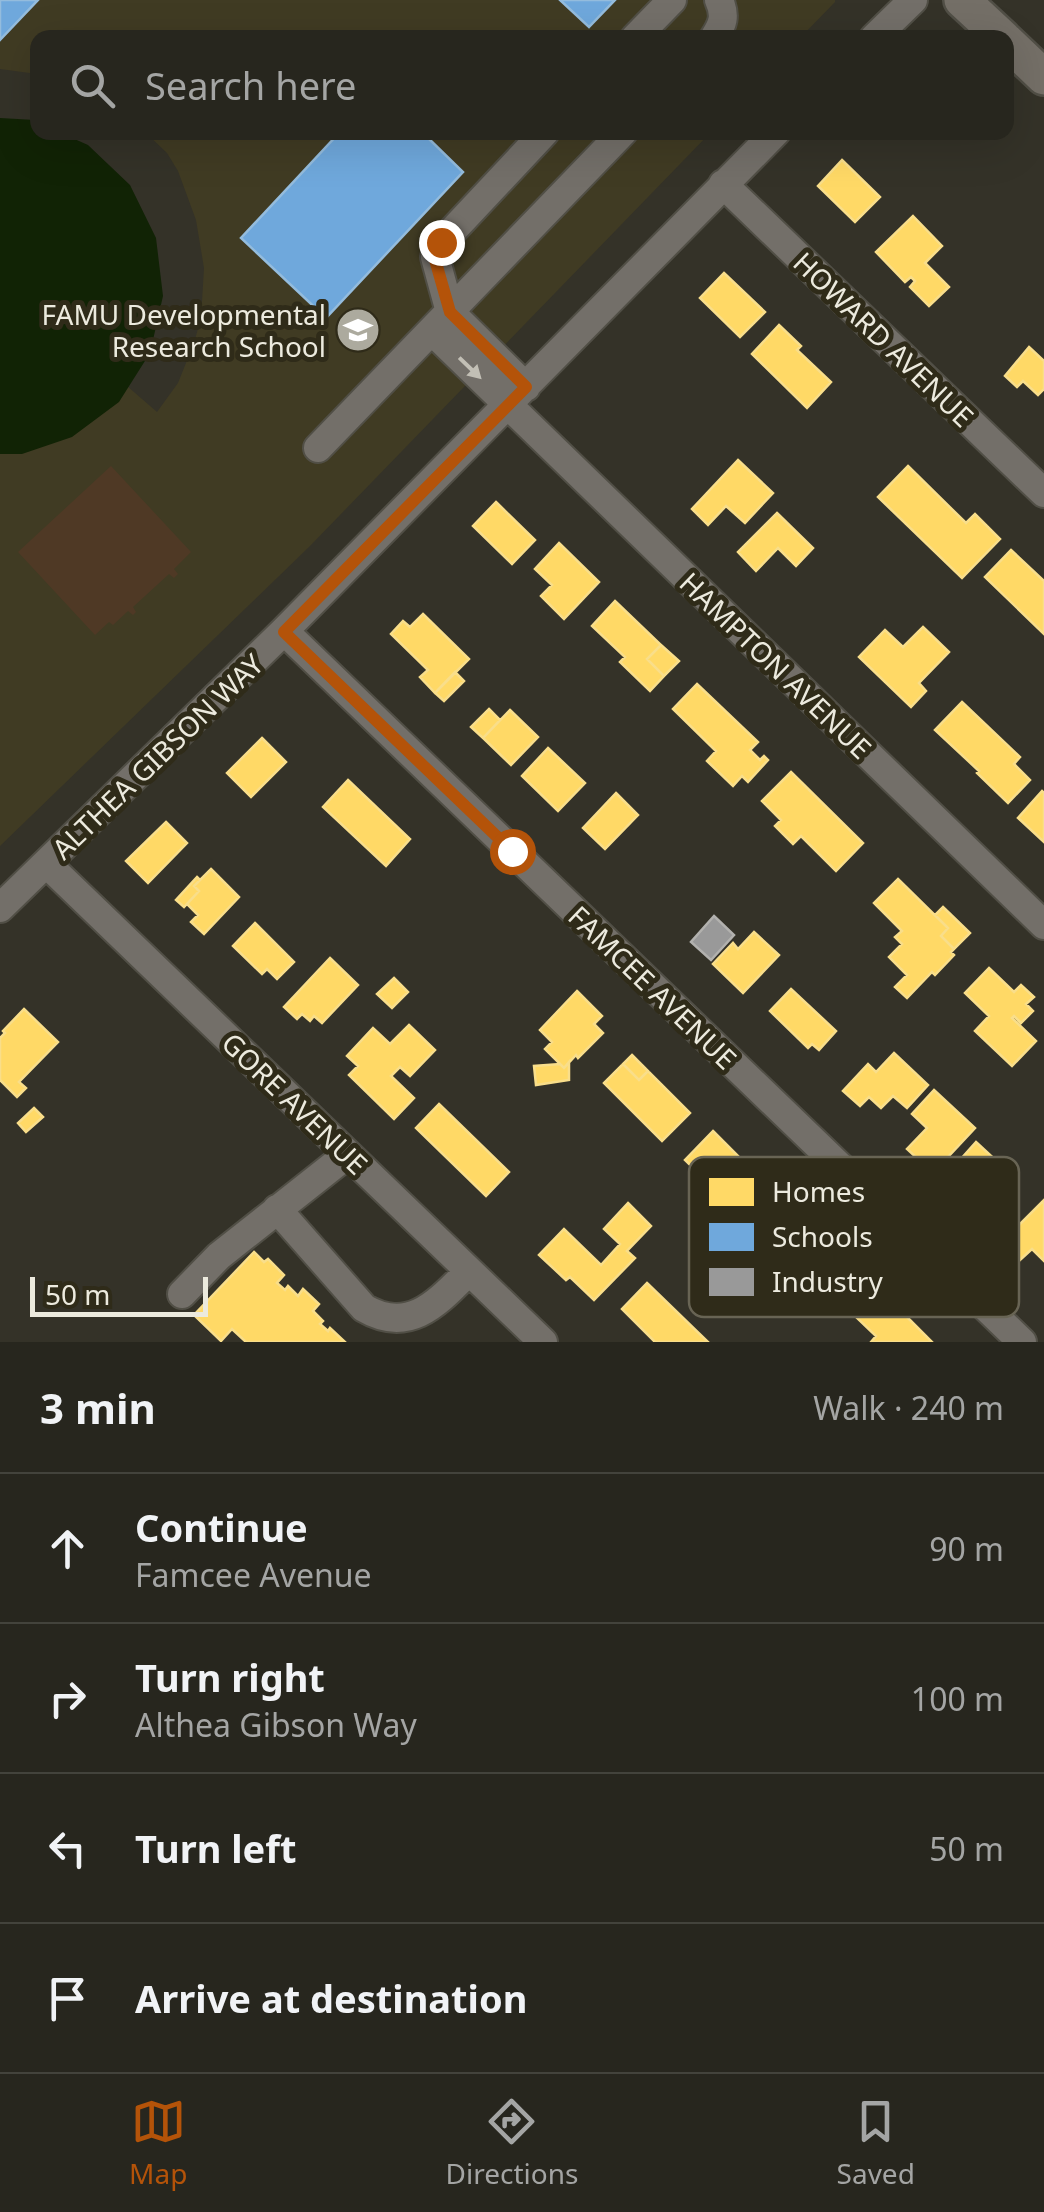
<!DOCTYPE html>
<meta charset="utf-8">
<style>
:root{--surface:#27261e;--page:#33322b;--text:#f1f3f6;--muted:#a4a5a4;--line:#43433c;--accent:#b45309}
body{margin:0;font-family:"Noto Sans",sans-serif;background:var(--page);color:var(--text)}
.scale{position:absolute;left:30px;bottom:25px;width:178px;box-sizing:border-box;padding-left:10px;border:5px solid #eceade;border-top:0;font-size:28px;line-height:35px;white-space:nowrap;color:#eceade;-webkit-text-stroke:8px #2f2b19;paint-order:stroke}
.stop{position:absolute;width:30px;height:30px;margin:-22px;border:8px solid #b45309;border-radius:50%;background:#fff}
.stop.end{background:#b45309;border-color:#fff;box-shadow:0 2px 10px #0008}
.list{margin:0;padding:0;list-style:none}
h2{display:flex;justify-content:space-between;align-items:center;height:130px;margin:0;padding:0 40px;font-size:42px}
h2 small{font-size:32px;font-weight:400;color:var(--muted)}
.list li{display:grid;grid-template-columns:65px 1fr auto;gap:30px;align-items:center;box-sizing:border-box;height:150px;padding:0 40px;border-top:2px solid var(--line)}
.list b{display:block;font-size:38px;white-space:nowrap}
.list p{margin:0;font-size:32px;white-space:nowrap;color:var(--muted)}
.list em{font-size:32px;font-style:normal;color:var(--muted)}
.icon{flex:none;width:55px;height:55px;fill:none;stroke:currentColor;stroke-width:2;stroke-linecap:round;stroke-linejoin:round}
.map{position:relative;flex:none;width:1044px;height:1342px;overflow:hidden}
.search{position:absolute;background:var(--surface);box-shadow:0 10px 40px #0002;left:30px;right:30px;top:30px;height:110px;display:flex;align-items:center;gap:25px;box-sizing:border-box;padding:0 35px;border-radius:20px;color:var(--muted);font-size:38px}
.sheet{height:730px;background:var(--surface)}
nav{display:flex;justify-content:space-around;align-items:center;box-sizing:border-box;height:140px;border-top:2px solid var(--line);background:var(--surface);font-size:28px;color:var(--muted)}
nav a{display:grid;justify-items:center;gap:5px}
nav .on{color:var(--accent)}
.map>svg:first-child{display:block}
</style>
<div class="map">
<svg width="1044" height="1342" viewBox="0 0 1044 1342">
<rect width="100%" height="100%" fill="#343228"/>
<path fill="#403b23" d="M 0,0 L 835,0 L 835,2 L 801,37 L 38,38 L 37,74 L 0,69 Z
M 146,133 L 710,133 L 310,546 L 0,846 L 0,276 L 157,412 L 178,383 L 194,343 L 201,318 L 204,268 L 196,220 L 178,171 L 167,153 Z"/>
<path fill="#4f3925" d="M 111,466 L 191,552 L 174,569 L 178,574 L 174,578 L 169,574 L 133,607 L 136,612 L 133,615 L 128,611 L 113,625 L 109,622 L 95,635 L 18,552 Z"/>
<path fill="#112305" d="M 0,118 L 35,120 L 37,122 L 38,132 L 61,133 L 88,145 L 130,185 L 156,238 L 163,296 L 150,353 L 119,402 L 72,437 L 22,454 L 0,454 Z"/>
<path fill="#ffd966" stroke="#f9de8a" stroke-width="2.5" d="M 842,160 L 880,197 L 855,222 L 818,186 Z
M 913,216 L 942,246 L 925,263 L 949,287 L 929,306 L 910,287 L 915,281 L 911,277 L 905,282 L 876,252 Z
M 724,273 L 765,312 L 740,337 L 700,298 Z
M 779,325 L 801,346 L 797,350 L 831,382 L 807,408 L 752,354 Z
M 1029,347 L 1044,361 L 1044,389 L 1038,395 L 1023,381 L 1017,387 L 1005,376 Z
M 738,460 L 773,493 L 745,523 L 726,506 L 708,525 L 692,509 Z
M 908,466 L 966,523 L 975,514 L 1000,539 L 962,578 L 878,497 Z
M 496,502 L 535,540 L 512,564 L 473,526 Z
M 777,513 L 813,548 L 796,566 L 778,548 L 756,571 L 738,552 Z
M 559,543 L 599,582 L 564,619 L 541,596 L 552,585 L 535,569 Z
M 1011,550 L 1044,581 L 1044,634 L 985,577 Z
M 615,601 L 661,645 L 647,659 L 664,676 L 650,691 L 620,662 L 625,657 L 592,626 Z
M 423,614 L 469,659 L 435,693 L 420,677 L 428,670 L 391,634 L 403,621 L 410,627 Z
M 923,627 L 949,652 L 919,683 L 926,691 L 911,707 L 859,657 L 885,630 L 903,647 Z
M 661,645 L 679,661 L 664,676 L 647,659 Z
M 455,672 L 464,681 L 444,701 L 435,693 Z
M 697,684 L 758,742 L 750,750 L 760,760 L 764,756 L 768,760 L 748,782 L 742,776 L 733,786 L 707,761 L 716,751 L 673,709 Z
M 962,702 L 1020,757 L 1014,764 L 1030,780 L 1008,803 L 977,773 L 979,771 L 935,730 Z
M 489,709 L 500,720 L 483,738 L 471,727 Z
M 510,710 L 538,737 L 511,765 L 483,738 Z
M 262,738 L 286,762 L 251,797 L 227,773 Z
M 548,748 L 585,783 L 558,811 L 522,776 Z
M 791,772 L 863,843 L 836,871 L 801,836 L 793,844 L 775,826 L 781,820 L 762,801 Z
M 348,780 L 410,839 L 386,866 L 323,807 Z
M 1042,791 L 1044,793 L 1044,842 L 1018,818 Z
M 616,793 L 638,815 L 605,849 L 583,828 Z
M 166,822 L 187,843 L 148,883 L 126,861 Z
M 211,869 L 239,897 L 204,934 L 191,922 L 198,915 L 187,904 L 199,891 L 194,886 Z
M 197,877 L 200,880 L 194,886 L 199,891 L 184,907 L 176,900 Z
M 898,879 L 948,928 L 941,936 L 954,949 L 951,952 L 954,955 L 935,975 L 932,972 L 907,998 L 895,987 L 907,975 L 889,957 L 902,944 L 895,937 L 902,931 L 874,903 Z
M 943,907 L 970,933 L 954,949 L 941,936 L 948,928 L 935,915 Z
M 255,923 L 294,962 L 277,979 L 267,969 L 262,974 L 233,946 Z
M 754,932 L 779,955 L 743,993 L 713,964 L 733,943 L 738,949 Z
M 330,958 L 358,985 L 322,1023 L 314,1016 L 310,1021 L 302,1014 L 297,1019 L 284,1007 Z
M 989,968 L 1014,992 L 1021,985 L 1034,997 L 1026,1004 L 1033,1011 L 1021,1023 L 1014,1016 L 1012,1018 L 1036,1041 L 1012,1066 L 975,1031 L 989,1016 L 965,993 Z
M 394,978 L 408,992 L 392,1008 L 377,994 Z
M 791,989 L 836,1031 L 819,1050 L 812,1044 L 808,1048 L 770,1011 Z
M 577,991 L 602,1016 L 594,1024 L 603,1033 L 578,1058 L 576,1055 L 564,1068 L 545,1049 L 552,1042 L 540,1030 Z
M 24,1009 L 58,1042 L 19,1082 L 26,1088 L 17,1097 L 0,1080 L 0,1038 L 5,1033 L 3,1031 Z
M 409,1025 L 435,1050 L 410,1076 L 400,1067 L 391,1076 L 414,1098 L 394,1119 L 349,1075 L 358,1066 L 347,1056 L 373,1028 L 390,1044 Z
M 894,1053 L 928,1085 L 907,1108 L 893,1096 L 881,1108 L 869,1097 L 860,1106 L 843,1091 L 868,1064 L 876,1072 Z
M 632,1055 L 648,1071 L 639,1080 L 623,1064 Z
M 569,1062 L 569,1080 L 536,1085 L 534,1066 L 560,1064 L 564,1068 Z
M 623,1064 L 639,1080 L 648,1071 L 690,1113 L 662,1141 L 604,1083 Z
M 934,1090 L 975,1128 L 933,1173 L 907,1149 L 927,1128 L 912,1114 Z
M 439,1104 L 509,1172 L 486,1196 L 416,1128 Z
M 34,1108 L 43,1117 L 26,1132 L 18,1123 Z
M 713,1131 L 743,1161 L 727,1177 L 737,1186 L 725,1199 L 685,1160 Z
M 976,1142 L 1001,1165 L 987,1180 L 997,1190 L 991,1197 L 981,1188 L 969,1201 L 944,1178 Z
M 1044,1200 L 1044,1261 L 1032,1249 L 1020,1260 L 1002,1242 Z
M 628,1203 L 651,1226 L 627,1251 L 635,1258 L 594,1300 L 570,1277 L 566,1280 L 539,1255 L 564,1229 L 601,1265 L 620,1244 L 604,1229 Z
M 254,1252 L 264,1262 L 268,1259 L 284,1275 L 277,1283 L 285,1290 L 288,1286 L 298,1296 L 303,1289 L 319,1304 L 313,1311 L 323,1321 L 320,1324 L 328,1331 L 330,1328 L 345,1342 L 246,1342 L 232,1329 L 221,1341 L 194,1315 Z
M 647,1283 L 708,1342 L 655,1342 L 622,1309 Z
M 879,1291 L 907,1317 L 932,1342 L 871,1342 L 876,1336 L 856,1317 Z"/>
<path fill="#6fa8dc" stroke="#94bcdd" stroke-width="2.5" d="M 0,0 L 38,0 L 0,40 Z
M 560,0 L 615,0 L 589,27 Z
M 340,132 L 422,132 L 463,172 L 326,318 L 241,238 Z"/>
<path fill="#999" stroke="#b2b1ae" stroke-width="2.5" d="M 714,916 L 734,935 L 711,960 L 691,942 Z"/>
<g fill="none" stroke-linecap="round" stroke-linejoin="round">
<defs>
<path id="minor" d="M 635,38 L 672,0
M 714,38 C 723,24 726,16 719,0
M 874,38 L 913,0
M 723,184 L 1044,493
M 432,331 L 1044,925
M 526,387 L 450,312 L 435,257 L 441,243 L 545,132
M 318,448 L 623,132
M 284,631 L 1022,1342
M 47,864 L 543,1342
M 0,908 L 284,631 L 776,132
M 277,1209 L 364,1308 C 410,1335 438,1302 469,1271
M 182,1294 L 219,1256 L 348,1154"/>
<path id="major" d="M 962,0 L 1003,38
M 1006,41 L 1044,77"/>
</defs>
<use href="#minor" stroke="#514f46" stroke-width="32"/>
<use href="#major" stroke="#514f46" stroke-width="40"/>
<use href="#minor" stroke="#736f69" stroke-width="28"/>
<use href="#major" stroke="#746f67" stroke-width="35"/>
</g>
<defs><path id="oneway-solid" d="M-6-.8H1V-3.2L6.5 0L1 3.2V.8H-6Z" transform="scale(2.5)"/></defs>
<use fill="#c2bfb5" href="#oneway-solid" transform="translate(470 368) rotate(44)"/>
<g fill="none" stroke-linecap="round" stroke-linejoin="round">
<path stroke="#b45309" stroke-width="12" d="M 441,242 L 434,256 L 450,312 L 526,387 L 284,632 L 512,851"/>
</g>
<defs>
<symbol id="school-disc" viewBox="-11 -11 22 22"><circle r="9.5" fill="#acaa9e" stroke="#2f2b19"/><path d="M0-5L7-2L0 1L-7-2ZM-4 1L0 2.5L4 1V4Q0 6-4 4Z" fill="#fff"/></symbol>
</defs>
<g fill-rule="evenodd">
<use href="#school-disc" x="333" y="305" width="50" height="50"/>
</g>
<g text-anchor="middle" dominant-baseline="central" stroke-width="10" stroke-linejoin="round" paint-order="stroke">
<g font-size="28" fill="#eceade" stroke="#2f2b19" text-anchor="end">
<text x="326" y="314">FAMU Developmental<tspan x="326" dy="32">Research School</tspan></text>
</g>
<g font-size="28" fill="#eceade" stroke="#2f2b19">
<text transform="translate(884 339) rotate(44)">HOWARD AVENUE</text>
<text transform="translate(776 665) rotate(44)">HAMPTON AVENUE</text>
<text transform="translate(157 756) rotate(-44)">ALTHEA GIBSON WAY</text>
<text transform="translate(653 987) rotate(44)">FAMCEE AVENUE</text>
<text transform="translate(295 1103) rotate(44)">GORE AVENUE</text>
</g>
</g>
<rect x="689" y="1157" width="330" height="160" rx="15" fill="#2f2b19" stroke="#686454" stroke-width="2.5"/>
<rect x="709" y="1178" width="45" height="28" fill="#ffd966"/>
<rect x="709" y="1223" width="45" height="28" fill="#6fa8dc"/>
<rect x="709" y="1268" width="45" height="28" fill="#999"/>
<g font-size="28" fill="#eceade">
<text x="772" y="1202">Homes</text>
<text x="772" y="1247">Schools</text>
<text x="772" y="1292">Industry</text>
</g>
</svg>
<div class="scale">50 m</div>
<div class="stop" style="left:512px;top:851px"></div>
<div class="stop end" style="left:441px;top:242px"></div>
<div class="search"><svg class="icon" aria-label="search" viewBox="0 0 24 24"><circle cx="10" cy="10" r="6"/><path d="M15 15l6 6"/></svg>Search here</div>
</div>
<section class="sheet">
<h2>3 min<small>Walk · 240 m</small></h2>
<ul class="list">
<li><svg class="icon" aria-label="ahead" viewBox="0 0 24 24"><path d="M12 20V5M6 11l6-6 6 6"/></svg><div><b>Continue</b><p>Famcee Avenue</p></div><em>90 m</em></li>
<li><svg class="icon" aria-label="right" viewBox="0 0 24 24"><path d="M7 20v-9h11M14 6l5 5-5 5"/></svg><div><b>Turn right</b><p>Althea Gibson Way</p></div><em>100 m</em></li>
<li><svg class="icon" aria-label="left" viewBox="0 0 24 24"><path d="M17 20v-9H6M10 6l-5 5 5 5"/></svg><div><b>Turn left</b></div><em>50 m</em></li>
<li><svg class="icon" aria-label="arrive" viewBox="0 0 24 24"><path d="M6 21V4h12l-3 4 3 4H6"/></svg><div><b>Arrive at destination</b></div></li>
</ul>
</section>
<nav>
<a class="on"><svg class="icon" aria-label="map" viewBox="0 0 24 24"><path d="M3 6l6-2 6 2 6-2v14l-6 2-6-2-6 2zM9 4v14M15 6v14"/></svg>Map</a>
<a><svg class="icon" aria-label="directions" viewBox="0 0 24 24"><path d="M12 3l9 9-9 9-9-9zM9 14v-3h6M13 9l2 2-2 2"/></svg>Directions</a>
<a><svg class="icon" aria-label="saved" viewBox="0 0 24 24"><path d="M7 4h10v16l-5-4-5 4z"/></svg>Saved</a>
</nav>
